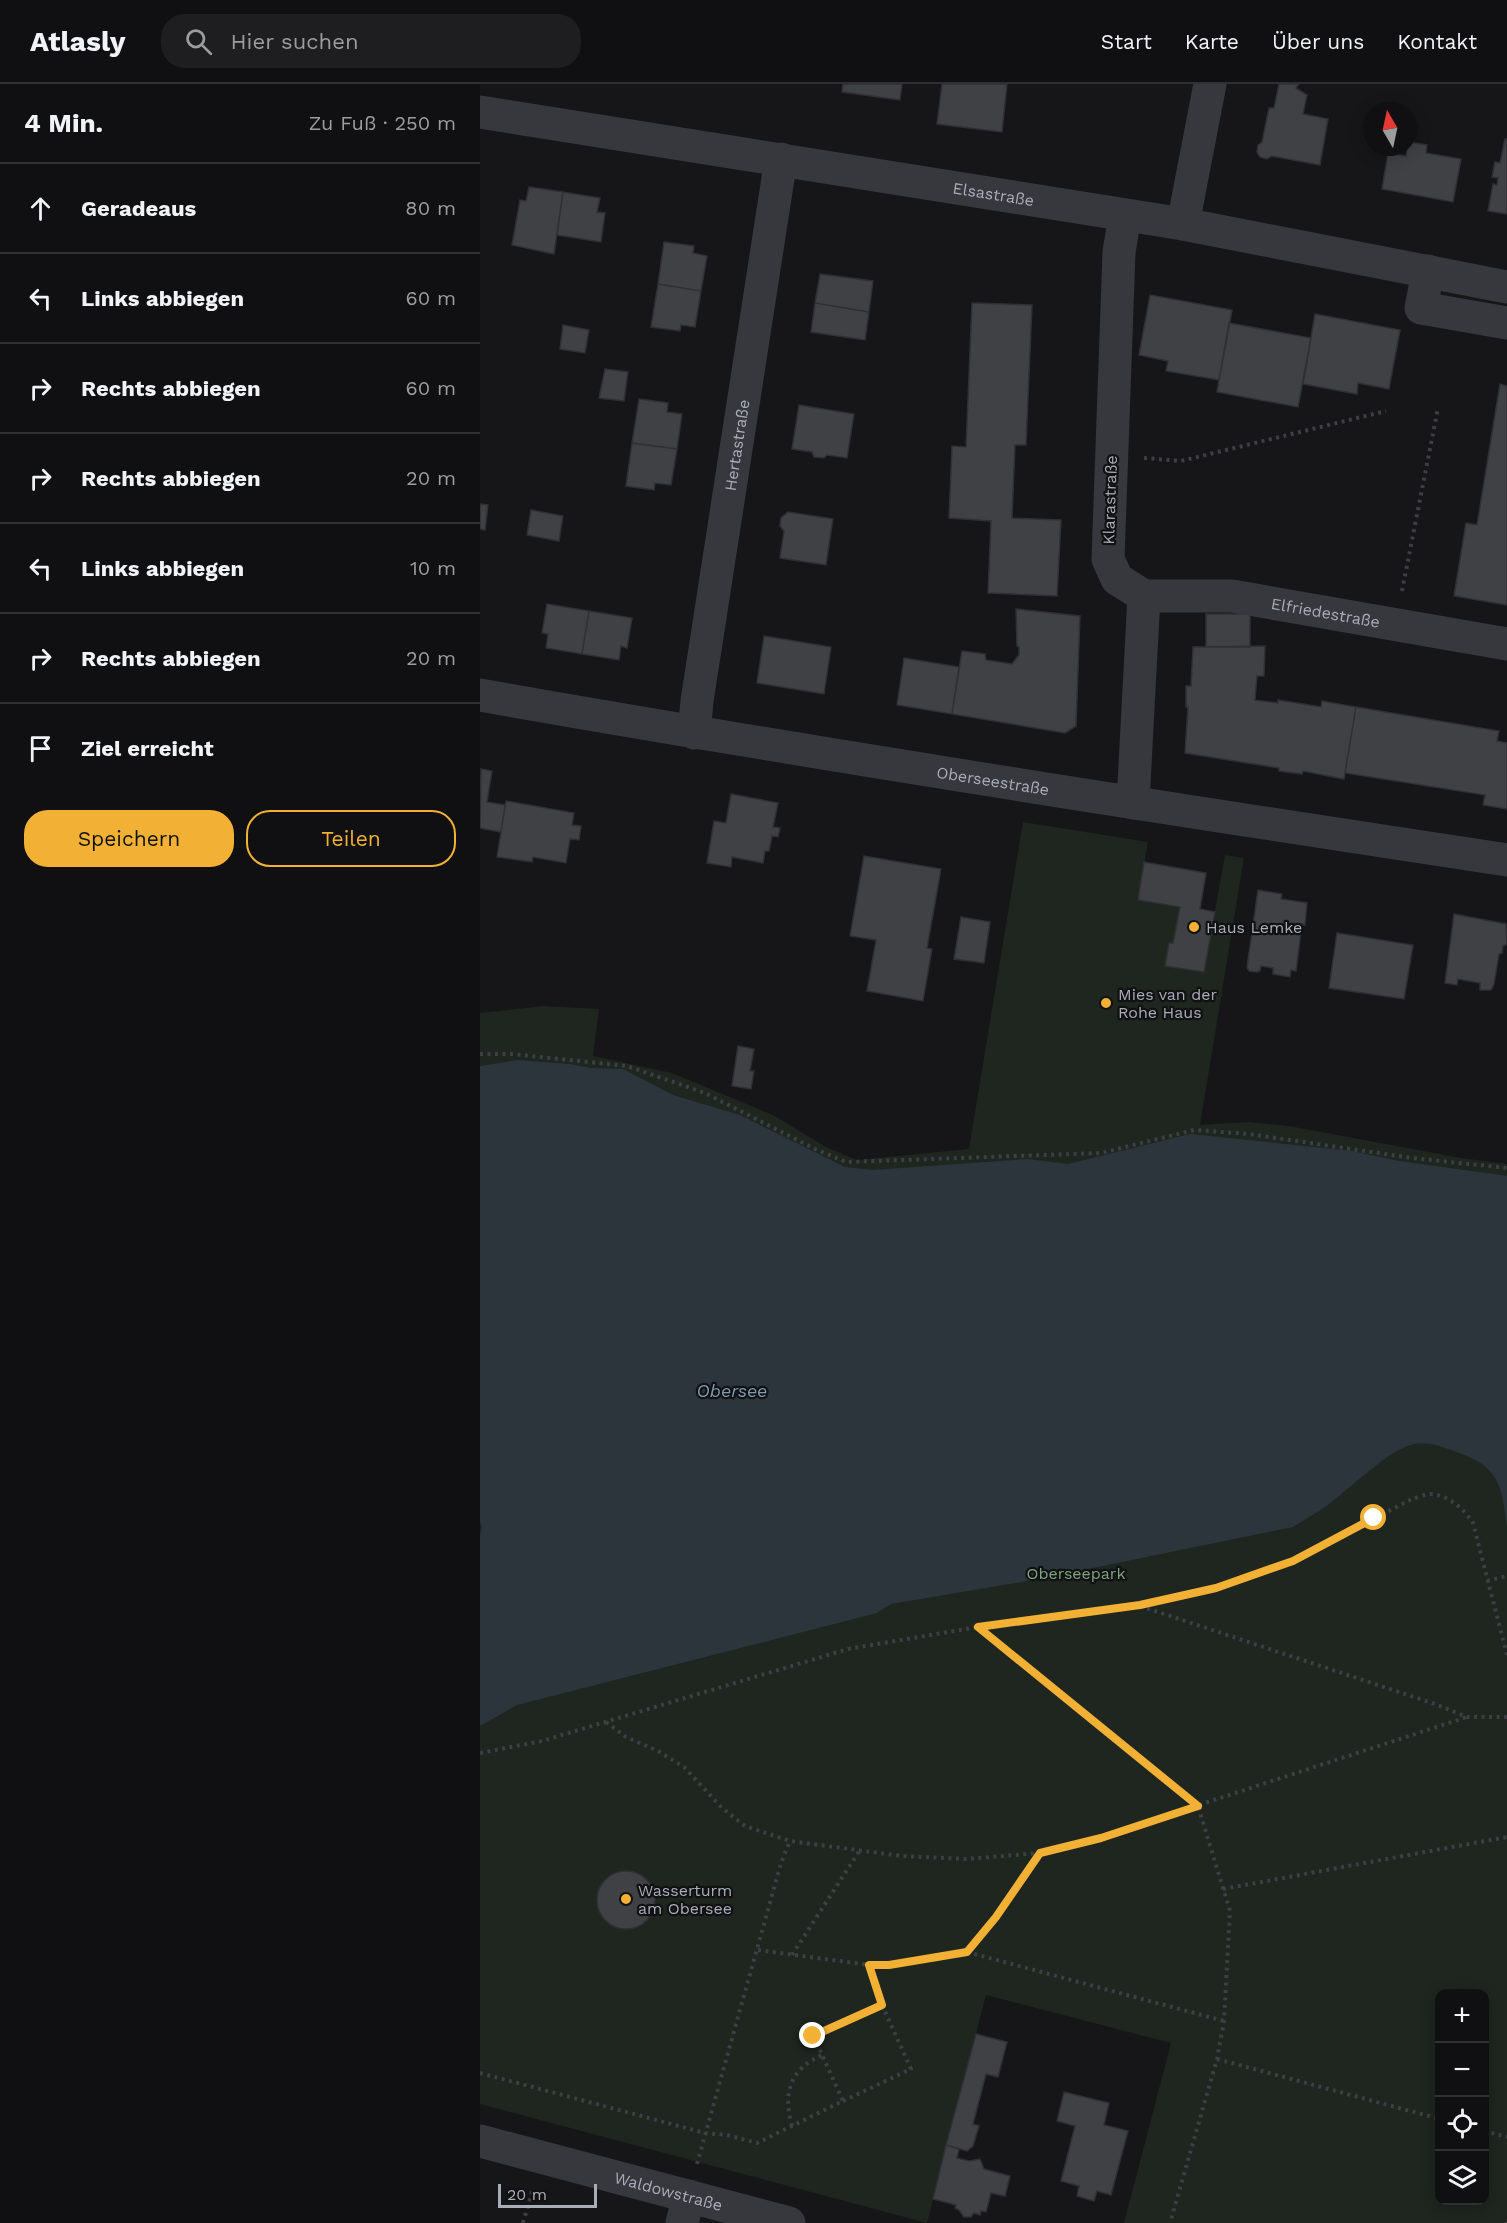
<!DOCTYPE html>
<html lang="de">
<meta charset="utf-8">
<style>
:root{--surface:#101012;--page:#1e1e20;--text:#f1f3f6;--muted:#9c9d9f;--line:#303032;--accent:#f2b134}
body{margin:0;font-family:"Work Sans",sans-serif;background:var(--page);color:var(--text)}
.controls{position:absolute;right:18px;bottom:18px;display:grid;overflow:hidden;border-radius:12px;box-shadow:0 3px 15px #0003}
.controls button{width:54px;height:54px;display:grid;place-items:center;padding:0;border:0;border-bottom:2px solid var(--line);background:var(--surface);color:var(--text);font:30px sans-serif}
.compass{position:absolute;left:883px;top:18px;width:54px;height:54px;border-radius:50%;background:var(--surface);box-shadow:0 3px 15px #0003;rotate:351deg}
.scale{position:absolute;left:18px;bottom:15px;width:99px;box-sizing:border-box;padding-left:6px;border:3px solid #a8adb8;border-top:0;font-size:16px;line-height:21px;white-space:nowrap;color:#a8adb8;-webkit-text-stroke:4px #111113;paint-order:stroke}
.stop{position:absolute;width:18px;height:18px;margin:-14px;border:4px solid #f2b134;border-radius:50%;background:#fff}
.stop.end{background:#f2b134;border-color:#fff;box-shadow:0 2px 6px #0008}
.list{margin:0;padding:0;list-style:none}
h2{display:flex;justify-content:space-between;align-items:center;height:78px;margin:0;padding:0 24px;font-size:26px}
h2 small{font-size:20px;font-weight:400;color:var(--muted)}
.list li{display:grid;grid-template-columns:39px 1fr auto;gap:18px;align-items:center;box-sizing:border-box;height:90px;padding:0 24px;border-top:2px solid var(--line)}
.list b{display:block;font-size:22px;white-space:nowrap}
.list em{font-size:20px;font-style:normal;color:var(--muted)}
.actions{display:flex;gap:12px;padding:18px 24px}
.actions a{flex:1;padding:14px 0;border:2px solid var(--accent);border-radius:24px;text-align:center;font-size:21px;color:var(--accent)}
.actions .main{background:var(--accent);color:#111}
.icon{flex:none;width:33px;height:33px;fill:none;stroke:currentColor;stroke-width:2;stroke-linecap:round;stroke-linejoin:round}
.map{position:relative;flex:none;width:1027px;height:2139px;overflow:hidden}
header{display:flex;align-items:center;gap:36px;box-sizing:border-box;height:84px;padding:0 30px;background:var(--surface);border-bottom:2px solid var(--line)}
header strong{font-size:28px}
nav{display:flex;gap:33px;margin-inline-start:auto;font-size:21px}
.search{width:420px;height:54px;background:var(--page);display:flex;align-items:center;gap:15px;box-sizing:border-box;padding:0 21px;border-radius:24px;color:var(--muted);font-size:22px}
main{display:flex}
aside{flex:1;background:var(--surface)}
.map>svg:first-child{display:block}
</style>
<header>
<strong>Atlasly</strong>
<div class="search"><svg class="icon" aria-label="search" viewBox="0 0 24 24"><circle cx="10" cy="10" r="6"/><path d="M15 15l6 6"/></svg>Hier suchen</div>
<nav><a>Start</a><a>Karte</a><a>Über uns</a><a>Kontakt</a></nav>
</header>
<main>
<aside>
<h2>4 Min.<small>Zu Fuß · 250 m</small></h2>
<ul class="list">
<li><svg class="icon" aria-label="ahead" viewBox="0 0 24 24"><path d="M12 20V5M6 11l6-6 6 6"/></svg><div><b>Geradeaus</b></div><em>80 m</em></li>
<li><svg class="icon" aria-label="left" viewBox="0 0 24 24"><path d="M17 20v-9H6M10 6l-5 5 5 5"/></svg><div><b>Links abbiegen</b></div><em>60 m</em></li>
<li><svg class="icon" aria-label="right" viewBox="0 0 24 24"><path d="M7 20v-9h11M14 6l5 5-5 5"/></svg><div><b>Rechts abbiegen</b></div><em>60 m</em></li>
<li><svg class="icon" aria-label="right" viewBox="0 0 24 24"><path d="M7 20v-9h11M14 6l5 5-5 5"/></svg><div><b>Rechts abbiegen</b></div><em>20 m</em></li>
<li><svg class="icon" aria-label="left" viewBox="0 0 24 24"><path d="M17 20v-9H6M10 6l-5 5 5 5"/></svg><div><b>Links abbiegen</b></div><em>10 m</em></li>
<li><svg class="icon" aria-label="right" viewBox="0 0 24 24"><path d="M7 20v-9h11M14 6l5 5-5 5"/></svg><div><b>Rechts abbiegen</b></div><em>20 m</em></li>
<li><svg class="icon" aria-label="arrive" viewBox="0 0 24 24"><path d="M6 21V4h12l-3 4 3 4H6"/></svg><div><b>Ziel erreicht</b></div></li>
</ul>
<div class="actions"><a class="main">Speichern</a><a>Teilen</a></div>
</aside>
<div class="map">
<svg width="1027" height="2139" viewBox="0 0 1027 2139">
<rect width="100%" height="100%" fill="#161618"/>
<path fill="#1e261f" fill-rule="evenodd" d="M 543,738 L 668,758 L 658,816 L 700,823 L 693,859 L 686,882 L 724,888 L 745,771 L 764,774 L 720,1041 L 768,1038 L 809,1042 L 981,1074 L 1027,1080 L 1027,2139 L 644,2139 L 691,1959 L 506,1911 L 447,2139 L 0,2020 L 0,929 L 63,922 L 119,925 L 113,972 L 192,989 L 293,1031 L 346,1063 L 377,1076 L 489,1065 ZM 960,1910 L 1004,1910 L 1004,2116 L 960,2116 Z"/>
<path fill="#2c353c" d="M 38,976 L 89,980 L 111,984 L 143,985 L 193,1011 L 260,1031 L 365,1083 L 392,1086 L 548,1075 L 588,1080 L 710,1050 L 872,1067 L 919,1077 L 1027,1092 L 1027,1443 C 1022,1404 1020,1383 979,1369 C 963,1363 947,1356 930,1361 C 907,1368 869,1405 848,1421 C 837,1429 825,1435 813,1443 L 559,1495 L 411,1520 L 397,1529 L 37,1621 L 0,1642 L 0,1452 L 2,1443 L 0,1437 L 0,982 Z"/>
<path fill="#404145" stroke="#303034" stroke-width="1.5" d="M 363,0 L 422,0 L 420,16 L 362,8 Z
M 462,0 L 527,0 L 522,48 L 457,40 Z
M 799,0 L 819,0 L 816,4 L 827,11 L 823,30 L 848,35 L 840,81 L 792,72 L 787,75 L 780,73 L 777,68 L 778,61 L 782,58 L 789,24 L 794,24 Z
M 1025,55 L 1027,55 L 1027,130 L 1008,127 L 1013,100 L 1017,101 L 1018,94 L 1012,93 L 1015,78 L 1020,79 Z
M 928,58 L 947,61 L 946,69 L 981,75 L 973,118 L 902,105 L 908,69 L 926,72 Z
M 49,103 L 83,108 L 74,170 L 32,161 L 40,116 L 46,117 Z
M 83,108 L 120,114 L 117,128 L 125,129 L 121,158 L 77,151 Z
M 184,158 L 214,162 L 213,169 L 227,172 L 221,207 L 178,200 Z
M 340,190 L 393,197 L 389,228 L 335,219 Z
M 178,200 L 221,207 L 215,243 L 201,241 L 200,247 L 171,243 Z
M 670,211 L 752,226 L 739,296 L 686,287 L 688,277 L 659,271 Z
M 335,219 L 389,228 L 385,256 L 331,248 Z
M 492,219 L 552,221 L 546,361 L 535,361 L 532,434 L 581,436 L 577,512 L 508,509 L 511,437 L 469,434 L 472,362 L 486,363 Z
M 835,230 L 920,246 L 909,305 L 878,299 L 877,310 L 823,300 Z
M 749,239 L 831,254 L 818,323 L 737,308 Z
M 83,241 L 109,246 L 105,269 L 80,265 Z
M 125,285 L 148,288 L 144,317 L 119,314 Z
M 1020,300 L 1027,302 L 1027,521 L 974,512 L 986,439 L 997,441 Z
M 159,315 L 188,319 L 187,328 L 202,330 L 197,365 L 152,359 Z
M 319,321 L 374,330 L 367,374 L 347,371 L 344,374 L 334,373 L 332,368 L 312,365 Z
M 152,359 L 197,365 L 191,401 L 175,399 L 174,406 L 146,402 Z
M 0,420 L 8,421 L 5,446 L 0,445 Z
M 51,426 L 83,432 L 79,457 L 47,451 Z
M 308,428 L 353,435 L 346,481 L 300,474 L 304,447 L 300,442 L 301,434 Z
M 67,520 L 109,527 L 102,570 L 66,564 L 68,550 L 62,549 Z
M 536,525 L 600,532 L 596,642 L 585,649 L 472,630 L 482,567 L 505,570 L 506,576 L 532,580 L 539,571 L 539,563 L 537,562 Z
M 109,527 L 152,534 L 147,564 L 141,562 L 139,576 L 102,570 Z
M 726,530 L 770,530 L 770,563 L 726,563 Z
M 284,552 L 351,563 L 344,610 L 277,599 Z
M 785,562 L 784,592 L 777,592 L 775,616 L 798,619 L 798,616 L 841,623 L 842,617 L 876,623 L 864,695 L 823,687 L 822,690 L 799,687 L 799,684 L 705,669 L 708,623 L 706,623 L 706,602 L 711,602 L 713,563 Z
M 424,574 L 479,583 L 472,630 L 417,621 Z
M 876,623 L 1019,647 L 1017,657 L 1027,659 L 1027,725 L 1003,721 L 1005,711 L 865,689 Z
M 1,685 L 12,687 L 7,718 L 25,721 L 21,748 L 0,744 Z
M 251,710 L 298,719 L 293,743 L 300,744 L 298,753 L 292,752 L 289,767 L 285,767 L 283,779 L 252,773 L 251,783 L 227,779 L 234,737 L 246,739 Z
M 26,717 L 94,729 L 92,741 L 101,742 L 99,756 L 90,755 L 86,779 L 53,773 L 52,778 L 17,773 Z
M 384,772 L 461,785 L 447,864 L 452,865 L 443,917 L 387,907 L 396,856 L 370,852 Z
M 664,778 L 726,789 L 720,825 L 735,828 L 724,888 L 685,882 L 689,859 L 693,859 L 700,823 L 658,816 Z
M 778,806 L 802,810 L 801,815 L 827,819 L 825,841 L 822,840 L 816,887 L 811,886 L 810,893 L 793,890 L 793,884 L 781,882 L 780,887 L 777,888 L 769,887 L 767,883 Z
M 974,830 L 1026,840 L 1027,860 L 1023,862 L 1022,869 L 1019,870 L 1014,900 L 1011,906 L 1000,906 L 1000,899 L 978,895 L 977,901 L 965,899 Z
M 481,833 L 510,838 L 504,879 L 474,875 Z
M 857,849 L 933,861 L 924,915 L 849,904 Z
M 258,962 L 274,965 L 270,987 L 274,987 L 271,1005 L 252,1002 Z
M117 1816a29 29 0 1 1 58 0a29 29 0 1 1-58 0Z
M 496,1950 L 527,1958 L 518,1993 L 506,1990 L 493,2040 L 499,2042 L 493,2062 L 487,2067 L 466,2061 Z
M 584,2008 L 629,2019 L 624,2041 L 648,2047 L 631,2111 L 617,2107 L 614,2117 L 597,2112 L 599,2102 L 581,2097 L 595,2042 L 577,2037 Z
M 466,2061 L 479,2065 L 477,2074 L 489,2077 L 500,2075 L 504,2085 L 530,2092 L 525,2112 L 511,2109 L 506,2128 L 501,2127 L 500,2131 L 494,2129 L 491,2133 L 484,2133 L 479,2126 L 475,2124 L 476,2121 L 453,2115 Z"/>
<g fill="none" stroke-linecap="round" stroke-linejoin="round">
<path stroke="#3d3f44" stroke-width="4" stroke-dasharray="3 4.5" stroke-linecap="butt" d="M 664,374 L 701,377 L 906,327
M 922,507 L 958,324
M 0,970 L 32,970 L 147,982 L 225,1009 L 335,1065 L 366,1078 L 621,1069 L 714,1046 L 769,1050 L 932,1074 L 1027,1084
M 1007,1497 L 1027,1492
M 660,1522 L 955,1620 L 987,1633 L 1027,1633
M 498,1543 L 718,1722 L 750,1827 L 744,1937 L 737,1975 L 690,2139
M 126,1638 L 146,1653 L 178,1667 L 204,1683 L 242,1724 L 265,1742 L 310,1757 L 422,1772 L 487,1775 L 559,1769
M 0,1669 L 62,1657 L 368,1565 L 498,1543 L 660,1521 L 736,1504 L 812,1477 L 932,1415 C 937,1414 945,1410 950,1410 C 969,1411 984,1425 993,1439 L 1027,1571
M 743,1805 L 1027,1753
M 278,1866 L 389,1881
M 487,1868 L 744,1937
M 312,1871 L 380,1766
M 737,1975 L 960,2035
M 0,1989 L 225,2049 L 247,2051 L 277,2059 L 363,2017 L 333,1951 L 402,1921 L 389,1881 L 409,1881 L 487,1868 L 516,1833 L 560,1769 L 621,1753 L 987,1633
M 363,2017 L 431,1985 L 402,1921
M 312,2042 C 303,2009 309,1986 342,1971
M 1004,2047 L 1027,2053
M 217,2080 L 301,1779 L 310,1757
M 43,2139 L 53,2105
M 1027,2139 L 1027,2138"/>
<g stroke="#37383d" stroke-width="33">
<path id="s1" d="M 0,28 L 703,140 L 1027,203"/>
<path d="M 645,132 L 639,168 L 628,475 L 637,495 L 664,512"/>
<path d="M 703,140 L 730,0"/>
<path d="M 948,187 L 941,224 L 1027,239"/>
<path id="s2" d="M 664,512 L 752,512 L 1027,560"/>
<path id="s3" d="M 0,611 C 341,671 684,724 1027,776"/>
<path id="s4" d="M 214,649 L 217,617 L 301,75"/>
<path d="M 653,719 L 664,512"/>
<path id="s5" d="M 0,2057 L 309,2139"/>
<path d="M 202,2139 L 209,2112"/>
</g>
</g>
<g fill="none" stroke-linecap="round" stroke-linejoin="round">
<path stroke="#f2b134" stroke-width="8" d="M 333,1952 L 402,1921 L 389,1881 L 409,1881 L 487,1868 L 516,1833 L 560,1769 L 621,1754 L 718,1722 L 498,1543 L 660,1521 L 736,1504 L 813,1477 L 894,1434"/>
</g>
<g fill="#f2b134" stroke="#111113" stroke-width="2">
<circle cx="714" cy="843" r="6"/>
<circle cx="626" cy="919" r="6"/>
<circle cx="146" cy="1815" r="6"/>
</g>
<g text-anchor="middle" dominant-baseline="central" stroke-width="4.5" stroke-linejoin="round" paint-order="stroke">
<g font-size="16" fill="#a8adb8" stroke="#111113">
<text stroke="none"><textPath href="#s1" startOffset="520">Elsastraße</textPath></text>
<text stroke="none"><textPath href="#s4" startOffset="291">Hertastraße</textPath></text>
<text transform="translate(630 416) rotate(-88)">Klarastraße</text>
<text stroke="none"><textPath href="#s2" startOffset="183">Elfriedestraße</textPath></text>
<text stroke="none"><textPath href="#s3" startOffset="520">Oberseestraße</textPath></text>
<text stroke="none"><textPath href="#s5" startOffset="195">Waldowstraße</textPath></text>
</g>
<g font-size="16" fill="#a8adb8" stroke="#111113" text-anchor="start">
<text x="726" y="843">Haus Lemke</text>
<text x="638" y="910">Mies van der<tspan x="638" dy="18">Rohe Haus</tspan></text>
<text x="158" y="1806">Wasserturm<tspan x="158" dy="18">am Obersee</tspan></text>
</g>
<g font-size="16" fill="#7fa381" stroke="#111113">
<text x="596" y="1489">Oberseepark</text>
</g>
<g font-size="18" font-style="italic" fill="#7f9bb3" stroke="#111113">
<text x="252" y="1306">Obersee</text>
</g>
</g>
</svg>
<div class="controls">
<button>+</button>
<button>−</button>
<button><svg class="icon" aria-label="locate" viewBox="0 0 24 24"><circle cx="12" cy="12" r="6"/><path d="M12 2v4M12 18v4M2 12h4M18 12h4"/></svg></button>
<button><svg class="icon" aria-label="layers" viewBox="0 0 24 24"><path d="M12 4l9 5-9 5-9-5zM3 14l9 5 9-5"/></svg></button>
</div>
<svg class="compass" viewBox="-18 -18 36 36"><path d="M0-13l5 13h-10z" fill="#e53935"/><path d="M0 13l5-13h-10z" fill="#9c9d9f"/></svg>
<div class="scale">20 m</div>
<div class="stop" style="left:894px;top:1434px"></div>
<div class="stop end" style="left:333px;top:1952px"></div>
</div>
</main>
